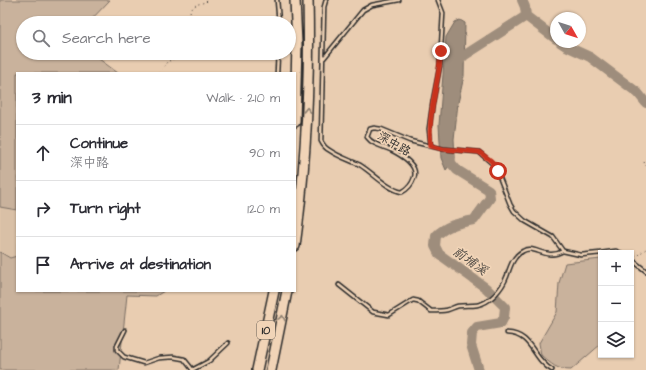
<!DOCTYPE html>
<meta charset="utf-8">
<style>
:root{--surface:#fff;--page:#f2f2f3;--text:#2b2b33;--muted:#7c7c81;--line:#e1e1e2}
body{margin:0;font-family:"Architects Daughter","LXGW WenKai TC",sans-serif;background:var(--page);color:var(--text)}
.controls{position:absolute;right:12px;bottom:12px;display:grid;overflow:hidden;border-radius:0px;box-shadow:0 1px 3px #0004}
.controls button{width:36px;height:36px;display:grid;place-items:center;padding:0;border:0;border-bottom:1px solid var(--line);background:var(--surface);color:var(--text);font:20px sans-serif}
.compass{position:absolute;left:550px;top:12px;width:36px;height:36px;border-radius:50%;background:var(--surface);box-shadow:0 1px 3px #0004;rotate:129deg}
.stop{position:absolute;width:12px;height:12px;margin:-9px;border:3px solid #c8321e;border-radius:50%;background:#fff}
.stop.end{background:#c8321e;border-color:#fff;box-shadow:0 1px 4px #0008}
.list{margin:0;padding:0;list-style:none}
h2{display:flex;justify-content:space-between;align-items:center;height:52px;margin:0;padding:0 16px;font-size:17px}
h2 small{font-size:13px;font-weight:400;color:var(--muted)}
.list li{display:grid;grid-template-columns:26px 1fr auto;gap:12px;align-items:center;box-sizing:border-box;height:56px;padding:0 16px;border-top:1px solid var(--line)}
.list b{display:block;font-size:15px;white-space:nowrap}
.list p{margin:0;font-size:13px;white-space:nowrap;color:var(--muted)}
.list em{font-size:13px;font-style:normal;color:var(--muted)}
.icon{flex:none;width:22px;height:22px;fill:none;stroke:currentColor;stroke-width:2;stroke-linecap:round;stroke-linejoin:round}
.map{position:relative;flex:none;width:646px;height:370px;overflow:hidden}
.search{position:absolute;background:var(--surface);box-shadow:0 1px 3px #0004;left:16px;top:16px;width:280px;height:44px;display:flex;align-items:center;gap:10px;box-sizing:border-box;padding:0 14px;border-radius:22px;color:var(--muted);font-size:15px}
.panel{position:absolute;background:var(--surface);box-shadow:0 1px 3px #0004;left:16px;top:72px;width:280px;height:220px;border-radius:0px}
.map>svg:first-child{display:block}
</style>
<div class="map">
<svg width="646" height="370" viewBox="0 0 646 370">
<rect width="100%" height="100%" fill="#e9cdb1"/>
<filter id="ink" filterUnits="userSpaceOnUse"><feTurbulence type="fractalNoise" baseFrequency=".025" numOctaves="2"/><feDisplacementMap in="SourceGraphic" scale="8" xChannelSelector="R" yChannelSelector="G"/><feConvolveMatrix kernelMatrix="1 2 1 2 8 2 1 2 1" color-interpolation-filters="sRGB"/></filter>
<g filter="url(#ink)">
<path fill="#d9c0a6" d="M 0,207 L 17,210 L 17,256 L 10,258 L 0,252 Z"/>
<path fill="#c9b29c" stroke="#7a6e64" d="M 0,0 L 110,0 L 88,23 L 23,23 L 23,53 L 91,53 L 118,73 L 17,73 L 17,210 L 0,207 Z
M 0,252 L 10,258 L 17,256 L 17,291 L 164,291 L 156,296 L 127,295 L 119,370 L 0,370 Z
M 601,259 L 601,344 L 571,370 C 557,370 551,364 541,355 L 539,343 L 557,312 L 559,283 L 565,263 Z"/>
<path fill="#9e8d7c" stroke="#70665c" d="M 460,20 L 465,23 L 464,76 L 458,103 L 454,139 L 455,158 L 446,170 L 441,158 L 439,125 L 446,37 L 455,22 Z"/>
<g fill="none" stroke-linecap="round" stroke-linejoin="round">
<path stroke="#9e8d7c" stroke-width="10" d="M 522,0 L 525,7 L 526,16 L 556,39
M 560,42 L 566,46 L 590,57 L 638,93 L 646,103
M 456,64 L 465,55 L 526,16
M 450,151 L 451,163 L 457,170 L 489,190 L 490,198 L 474,220 C 459,223 447,225 436,236 L 435,246 L 439,254 L 486,288 L 505,307 L 504,317 L 501,323 L 477,327 L 472,333 L 471,345 L 479,370"/>
<defs>
<path id="service" d="M 277,0 L 279,23
M 326,0 L 324,7 L 321,141 C 323,145 325,148 329,150 C 339,157 350,160 360,165 C 373,173 387,189 402,192 C 408,189 412,184 414,178 C 419,165 401,155 391,150 C 382,146 373,145 367,137 L 370,129 L 374,128 L 381,129 L 410,141 L 443,149 L 479,152 L 495,166 L 510,204 L 514,211 L 525,221 L 553,237 L 563,251 L 581,255 L 601,253
M 324,58 L 363,10 L 372,5 L 399,0
M 277,73 L 278,53
M 431,146 L 429,129 L 433,101 L 440,65 L 443,13 L 438,0
M 601,253 L 616,251 L 621,253
M 631,259 L 646,271
M 339,285 L 373,312 L 389,315 L 413,300 L 418,301 L 431,311 C 436,311 442,311 447,310 C 451,309 454,307 458,306 C 464,305 471,306 477,305 C 490,303 502,289 507,276 C 510,267 513,256 523,251 C 534,244 546,261 563,251
M 125,330 L 117,346 L 117,350 L 124,357 L 144,363 L 159,358 L 173,357 L 184,359 L 192,369
M 507,333 C 533,334 532,359 552,370
M 192,370 L 209,361 L 228,343"/>
<path id="motorway" d="M 295,0 L 297,44 L 295,122
M 295,246 C 306,165 310,82 308,0
M 257,370 L 274,291
M 271,370 L 287,291"/>
</defs>
<use href="#service" stroke="#2b2b2b" stroke-width="5.5"/>
<use href="#motorway" stroke="#2b2b2b" stroke-width="12"/>
<path stroke="#2b2b2b" stroke-width="1" stroke-dasharray="1 3" stroke-linecap="butt" d="M 185,23 C 187,17 191,8 196,5 C 200,3 205,3 209,0
M 159,73 L 167,62 L 177,57 L 179,53
M 644,162 L 646,166
M 635,257 L 646,249"/>
<use href="#service" stroke="#f1d4b7" stroke-width="2.5"/>
<use href="#motorway" stroke="#f1d4b7" stroke-width="9"/>
</g>
<defs><path id="oneway-chevron" d="M-2-3.5L2.5 0L-2 3.5" fill="none" stroke-width="1.6" stroke-linecap="round" stroke-linejoin="round"/></defs>
<g stroke="#8e8071">
<use href="#oneway-chevron" transform="translate(307 110) rotate(-88)"/>
<use href="#oneway-chevron" transform="translate(282 318) rotate(-78)"/>
</g>
</g>
<g fill="none" stroke-linecap="round" stroke-linejoin="round" filter="url(#ink)">
<path stroke="#c8321e" stroke-width="5" d="M 441,51 C 439,84 427,113 431,146 L 443,149 L 479,152 L 490,160 L 496,166 L 498,171"/>
</g>
<g text-anchor="middle" dominant-baseline="central" stroke-width="3.5" stroke-linejoin="round" paint-order="stroke">
<rect fill="#f1d4b7" stroke="#665e55" stroke-width="1" x="257" y="321" width="18" height="18" rx="3"/>
<g font-size="11" font-weight="bold" fill="#2b2b2b">
<text x="266" y="330">10</text>
</g>
<g font-size="12" fill="#2b2b2b" stroke="#f1d4b7">
<text transform="translate(394 144) rotate(30)">深中路</text>
</g>
<g font-size="13" font-style="italic" fill="#48443f" stroke="#f1d4b7">
<text transform="translate(470 261) rotate(35)">前埔溪</text>
</g>
</g>
</svg>
<div class="controls">
<button>+</button>
<button>−</button>
<button><svg class="icon" aria-label="layers" viewBox="0 0 24 24"><path d="M12 4l9 5-9 5-9-5zM3 14l9 5 9-5"/></svg></button>
</div>
<svg class="compass" viewBox="-18 -18 36 36"><path d="M0-13l5 13h-10z" fill="#e53935"/><path d="M0 13l5-13h-10z" fill="#7c7c81"/></svg>
<div class="stop" style="left:498px;top:171px"></div>
<div class="stop end" style="left:441px;top:51px"></div>
<div class="search"><svg class="icon" aria-label="search" viewBox="0 0 24 24"><circle cx="10" cy="10" r="6"/><path d="M15 15l6 6"/></svg>Search here</div>
<section class="panel">
<h2>3 min<small>Walk · 210 m</small></h2>
<ul class="list">
<li><svg class="icon" aria-label="ahead" viewBox="0 0 24 24"><path d="M12 20V5M6 11l6-6 6 6"/></svg><div><b>Continue</b><p>深中路</p></div><em>90 m</em></li>
<li><svg class="icon" aria-label="right" viewBox="0 0 24 24"><path d="M7 20v-9h11M14 6l5 5-5 5"/></svg><div><b>Turn right</b></div><em>120 m</em></li>
<li><svg class="icon" aria-label="arrive" viewBox="0 0 24 24"><path d="M6 21V4h12l-3 4 3 4H6"/></svg><div><b>Arrive at destination</b></div></li>
</ul>
</section>
</div>
